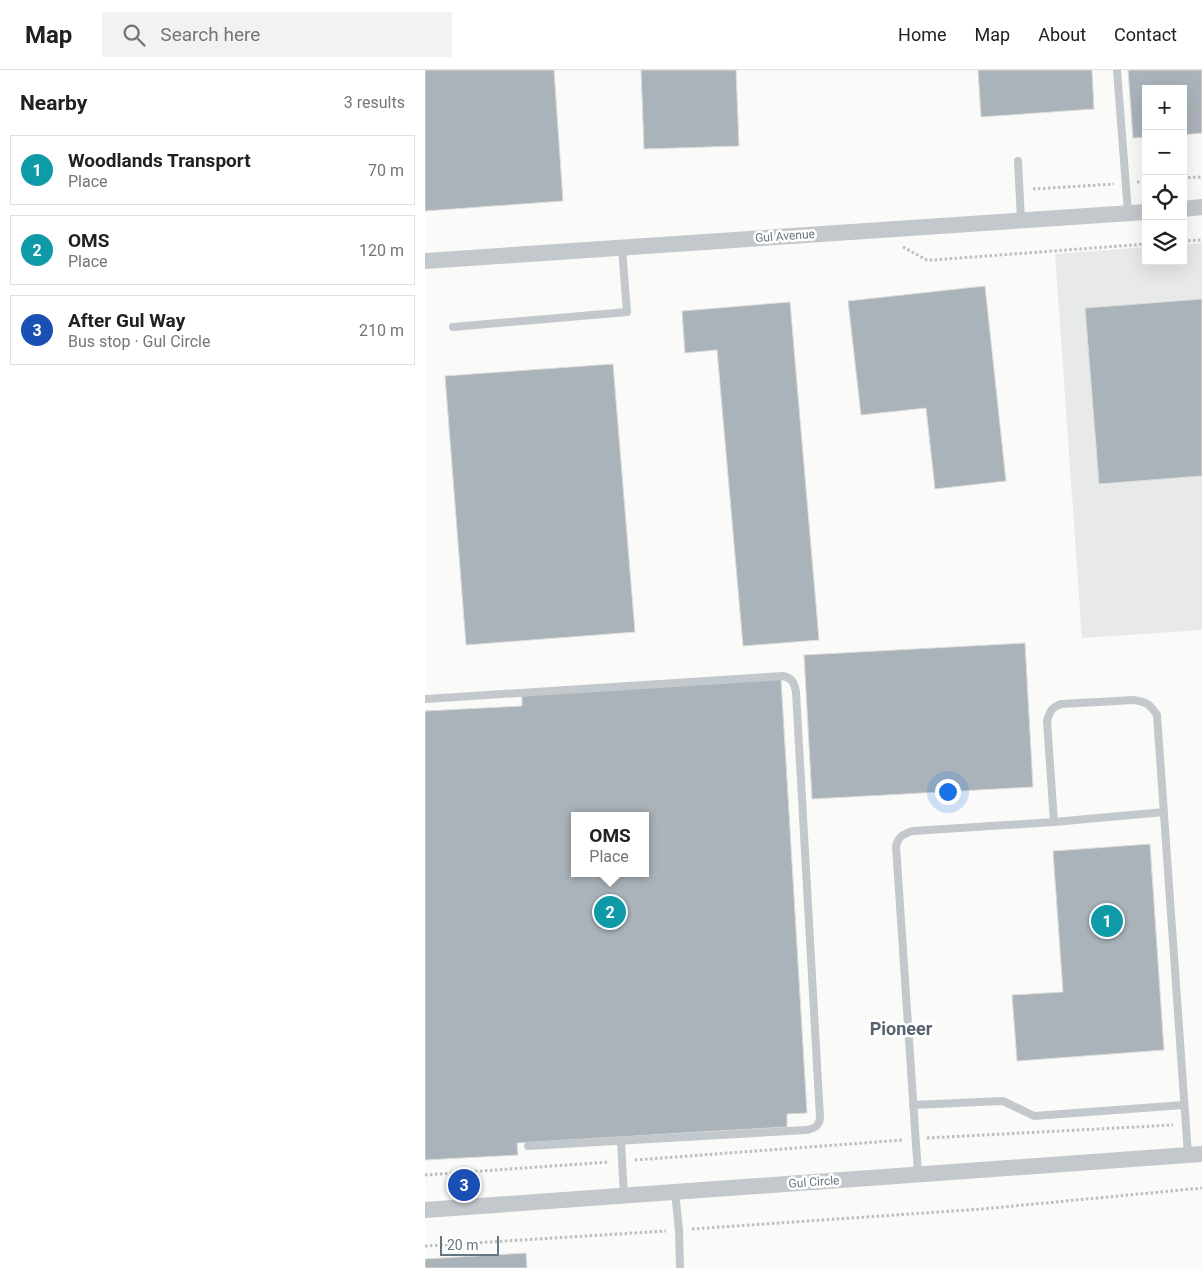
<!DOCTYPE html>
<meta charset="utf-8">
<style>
:root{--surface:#fff;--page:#f2f2f2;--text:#202124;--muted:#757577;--line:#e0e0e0;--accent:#e4572e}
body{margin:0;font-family:Roboto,sans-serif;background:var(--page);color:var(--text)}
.controls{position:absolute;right:15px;top:15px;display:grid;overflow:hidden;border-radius:0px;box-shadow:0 5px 20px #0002}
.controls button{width:45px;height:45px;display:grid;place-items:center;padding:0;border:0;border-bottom:1px solid var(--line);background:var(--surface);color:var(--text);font:25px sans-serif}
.scale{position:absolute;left:15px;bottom:12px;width:59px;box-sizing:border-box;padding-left:5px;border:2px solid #657683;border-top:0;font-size:14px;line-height:18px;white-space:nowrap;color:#657683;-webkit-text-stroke:4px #fff;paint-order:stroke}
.you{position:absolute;left:522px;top:721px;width:18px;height:18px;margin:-12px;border:4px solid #fff;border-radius:50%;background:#1a73e8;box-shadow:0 0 0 8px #1a73e833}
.badge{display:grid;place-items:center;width:32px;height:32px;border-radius:50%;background:var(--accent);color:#fff;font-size:16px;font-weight:700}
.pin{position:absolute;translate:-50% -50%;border:2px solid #fff;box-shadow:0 1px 5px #0006}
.popup{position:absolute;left:146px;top:742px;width:78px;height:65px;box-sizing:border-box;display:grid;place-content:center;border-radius:0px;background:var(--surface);filter:drop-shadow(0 1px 4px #0005);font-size:16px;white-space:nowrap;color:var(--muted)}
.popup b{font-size:19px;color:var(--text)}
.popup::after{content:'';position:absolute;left:50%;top:100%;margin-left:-10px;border:10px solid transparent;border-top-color:var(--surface)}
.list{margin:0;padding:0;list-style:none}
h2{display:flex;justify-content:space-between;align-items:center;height:65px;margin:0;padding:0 20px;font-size:21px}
h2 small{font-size:16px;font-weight:400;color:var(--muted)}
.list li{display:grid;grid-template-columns:32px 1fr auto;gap:15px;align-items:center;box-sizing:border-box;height:70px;margin:0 10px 10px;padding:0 10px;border:1px solid var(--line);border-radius:0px}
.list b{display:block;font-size:19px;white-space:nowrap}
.list p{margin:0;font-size:16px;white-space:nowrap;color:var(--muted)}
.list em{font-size:16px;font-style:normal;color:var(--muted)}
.icon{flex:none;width:28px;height:28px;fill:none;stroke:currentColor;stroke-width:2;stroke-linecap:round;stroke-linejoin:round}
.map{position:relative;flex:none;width:777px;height:1198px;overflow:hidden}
header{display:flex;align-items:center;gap:30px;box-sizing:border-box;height:70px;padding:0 25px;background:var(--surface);border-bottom:1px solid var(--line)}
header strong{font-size:24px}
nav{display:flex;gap:28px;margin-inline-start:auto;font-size:18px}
.search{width:350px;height:45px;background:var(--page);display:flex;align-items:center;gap:12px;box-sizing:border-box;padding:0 18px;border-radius:0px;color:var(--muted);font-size:19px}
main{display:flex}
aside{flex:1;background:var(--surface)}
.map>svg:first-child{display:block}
</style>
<header>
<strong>Map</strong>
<div class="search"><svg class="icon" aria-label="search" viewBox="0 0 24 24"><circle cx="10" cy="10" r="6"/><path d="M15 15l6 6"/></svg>Search here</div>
<nav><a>Home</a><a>Map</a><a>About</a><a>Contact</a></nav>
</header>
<main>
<aside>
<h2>Nearby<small>3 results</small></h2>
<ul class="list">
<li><span class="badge" style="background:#0f9aa8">1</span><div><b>Woodlands Transport</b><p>Place</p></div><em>70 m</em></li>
<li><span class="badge" style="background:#0f9aa8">2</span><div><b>OMS</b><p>Place</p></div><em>120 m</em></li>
<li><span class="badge" style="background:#1a4fb4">3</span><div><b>After Gul Way</b><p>Bus stop · Gul Circle</p></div><em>210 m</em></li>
</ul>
</aside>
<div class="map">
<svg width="777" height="1198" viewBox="0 0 777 1198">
<rect width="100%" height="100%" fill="#fafaf8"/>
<path fill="#e8e9e9" d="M 777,173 L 777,560 L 657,568 L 630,184 L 721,177 L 721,191 L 758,191 L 758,175 Z"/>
<path fill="#aab3b9" stroke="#dcdcda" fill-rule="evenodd" d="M 0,0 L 129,0 L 138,131 L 0,141 Z
M 216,0 L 311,0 L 314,76 L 219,79 Z
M 553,0 L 667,0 L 669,39 L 556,47 Z
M 703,0 L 777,0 L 777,63 L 758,65 L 758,19 L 721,19 L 721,67 L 708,68 Z
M 560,216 L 581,411 L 510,419 L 501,338 L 436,345 L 423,231 Z
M 777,229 L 777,406 L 674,414 L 660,238 Z
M 365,232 L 394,570 L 318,576 L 292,280 L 260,283 L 257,241 Z
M 188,294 L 210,562 L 41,575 L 20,306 Z
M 600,573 L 608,717 L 387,729 L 379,585 Z
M 356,609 L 382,1043 L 362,1044 L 362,1057 L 92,1073 L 93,1085 L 0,1090 L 0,641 L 97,636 L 97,624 ZM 150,746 L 220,746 L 220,803 L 150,803 Z
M 725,774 L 739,980 L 592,991 L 587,925 L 638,922 L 628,781 Z
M 101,1183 L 102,1198 L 0,1198 L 0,1189 Z"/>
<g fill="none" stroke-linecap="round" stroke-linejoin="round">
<path stroke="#bbbfc2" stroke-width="3" stroke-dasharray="2.5 2.5" stroke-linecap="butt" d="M 758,108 L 777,107
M 712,112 L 721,111
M 608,119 L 689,114
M 758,171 L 777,170
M 478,177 L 502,190 L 508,190 L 721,174
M 502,1068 L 748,1055
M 210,1090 L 478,1070
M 0,1105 L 184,1092
M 267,1159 L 557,1139 L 777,1118
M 0,1176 L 241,1161"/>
<path stroke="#c3c8cc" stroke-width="8" d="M 692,0 L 703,143
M 593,91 L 596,150
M 28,257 L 202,242 L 197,178
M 0,629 L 358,606 C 367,608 369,612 371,622 L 395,1048 C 394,1056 390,1058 382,1060 L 103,1076
M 629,752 L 622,651 C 625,641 626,638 636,634 L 709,630 C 721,632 725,634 732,645 L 763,1085
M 488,1035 L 578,1031 L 609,1046 L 759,1035
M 196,1071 L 199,1126
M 493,1104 L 471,776 C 474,766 478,764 488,761 L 629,752 L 739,742
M 250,1122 L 254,1160 L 255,1198"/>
<path stroke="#c3c8cc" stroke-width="16" d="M 758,139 L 777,137
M 0,191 L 721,142
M 0,1140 L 777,1084"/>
</g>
<g text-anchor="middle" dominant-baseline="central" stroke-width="5" stroke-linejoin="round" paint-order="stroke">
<g font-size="12" fill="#657683" stroke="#fff">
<text transform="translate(360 166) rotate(-4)">Gul Avenue</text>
<text transform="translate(389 1112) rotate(-4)">Gul Circle</text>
</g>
<g font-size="18" font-weight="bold" fill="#57646e" stroke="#fff">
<text x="476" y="958">Pioneer</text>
</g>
</g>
</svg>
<div class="controls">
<button>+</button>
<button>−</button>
<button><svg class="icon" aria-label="locate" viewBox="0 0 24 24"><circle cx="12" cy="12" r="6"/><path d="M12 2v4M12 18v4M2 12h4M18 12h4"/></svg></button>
<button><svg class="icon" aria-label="layers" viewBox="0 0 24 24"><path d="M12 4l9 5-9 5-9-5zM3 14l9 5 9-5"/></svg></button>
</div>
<div class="scale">20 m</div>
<div class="you"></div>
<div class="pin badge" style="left:682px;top:851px;background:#0f9aa8">1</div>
<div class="pin badge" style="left:185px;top:842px;background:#0f9aa8">2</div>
<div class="popup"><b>OMS</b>Place</div>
<div class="pin badge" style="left:39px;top:1115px;background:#1a4fb4">3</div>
</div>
</main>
